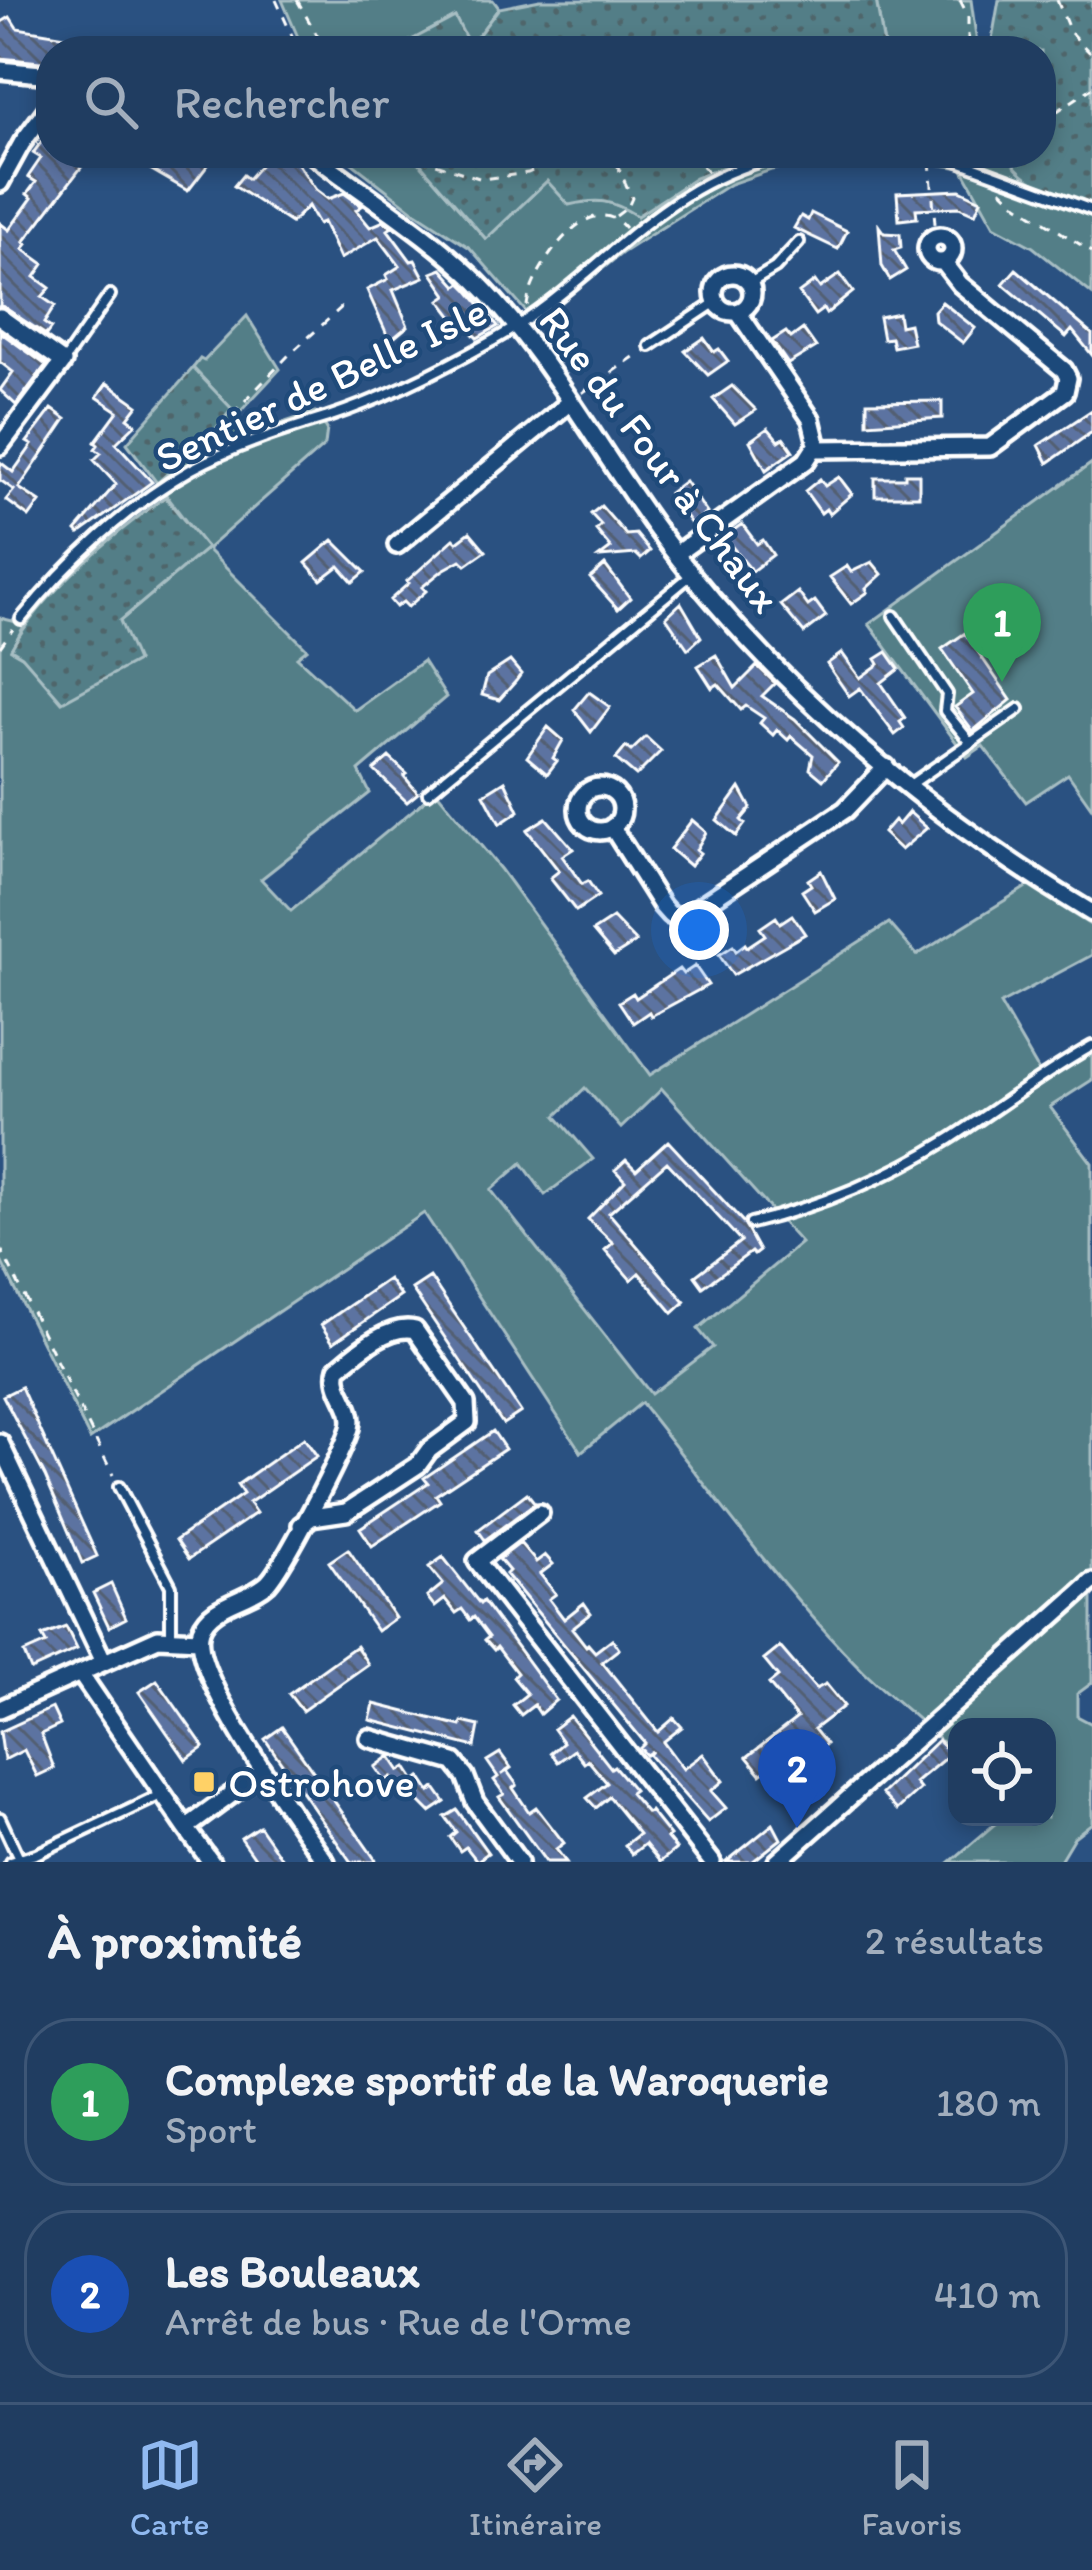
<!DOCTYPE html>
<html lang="fr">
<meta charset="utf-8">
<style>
:root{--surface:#203d61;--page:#284467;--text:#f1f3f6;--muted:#a2aebd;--line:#3d5676;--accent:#90b9f0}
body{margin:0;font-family:Itim,sans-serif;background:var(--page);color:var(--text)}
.controls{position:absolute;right:36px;bottom:36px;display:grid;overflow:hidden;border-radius:24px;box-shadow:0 6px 18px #0003}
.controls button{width:108px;height:108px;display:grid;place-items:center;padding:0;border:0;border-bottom:3px solid var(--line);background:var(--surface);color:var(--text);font:60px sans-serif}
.you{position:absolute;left:699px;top:930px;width:42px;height:42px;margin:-30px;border:9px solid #fff;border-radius:50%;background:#1a73e8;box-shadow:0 0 0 18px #1a73e833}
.badge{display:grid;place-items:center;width:78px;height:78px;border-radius:50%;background:var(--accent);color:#fff;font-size:39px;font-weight:700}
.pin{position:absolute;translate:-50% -99px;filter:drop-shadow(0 3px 6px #0008)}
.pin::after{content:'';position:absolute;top:63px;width:42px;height:36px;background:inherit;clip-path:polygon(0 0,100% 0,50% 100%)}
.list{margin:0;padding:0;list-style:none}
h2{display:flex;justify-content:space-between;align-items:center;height:156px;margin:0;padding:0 48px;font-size:51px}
h2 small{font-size:39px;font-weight:400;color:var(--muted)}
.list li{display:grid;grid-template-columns:78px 1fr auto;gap:36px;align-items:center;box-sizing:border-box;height:168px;margin:0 24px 24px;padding:0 24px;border:3px solid var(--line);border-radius:48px}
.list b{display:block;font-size:45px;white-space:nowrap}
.list p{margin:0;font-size:39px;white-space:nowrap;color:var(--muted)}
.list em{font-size:39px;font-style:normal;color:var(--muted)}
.icon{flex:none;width:66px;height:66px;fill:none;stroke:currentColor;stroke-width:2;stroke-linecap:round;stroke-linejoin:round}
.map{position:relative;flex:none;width:1092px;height:1862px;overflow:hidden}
.search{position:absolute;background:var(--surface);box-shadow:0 6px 18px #0003;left:36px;right:36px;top:36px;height:132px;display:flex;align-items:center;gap:30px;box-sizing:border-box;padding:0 42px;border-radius:48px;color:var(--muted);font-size:45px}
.sheet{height:540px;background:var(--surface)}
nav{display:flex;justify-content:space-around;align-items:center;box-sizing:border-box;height:168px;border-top:3px solid var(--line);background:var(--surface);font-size:33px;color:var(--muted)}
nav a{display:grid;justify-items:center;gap:6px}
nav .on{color:var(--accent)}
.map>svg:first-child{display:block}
</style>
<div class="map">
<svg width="1092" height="1862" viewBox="0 0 1092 1862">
<defs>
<pattern id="garden-dots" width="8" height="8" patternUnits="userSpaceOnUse" patternTransform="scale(3)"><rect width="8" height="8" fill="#527e87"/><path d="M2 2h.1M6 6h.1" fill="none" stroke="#4f656a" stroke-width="1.8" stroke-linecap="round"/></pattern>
<pattern id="building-back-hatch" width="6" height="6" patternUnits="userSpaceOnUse" patternTransform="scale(3)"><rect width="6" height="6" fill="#5c73a1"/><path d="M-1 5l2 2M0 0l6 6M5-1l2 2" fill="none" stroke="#535e72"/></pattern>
</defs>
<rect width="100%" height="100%" fill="#2a5181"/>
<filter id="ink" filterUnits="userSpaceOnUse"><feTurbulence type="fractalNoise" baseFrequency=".00833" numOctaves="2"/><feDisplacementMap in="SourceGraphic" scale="24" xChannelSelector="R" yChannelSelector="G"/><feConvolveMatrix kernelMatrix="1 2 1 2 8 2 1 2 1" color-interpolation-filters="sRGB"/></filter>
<g filter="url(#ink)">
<path fill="#527e87" stroke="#a8bec3" stroke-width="3" fill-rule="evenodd" d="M 282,0 L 493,0 L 499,8 L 469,47 L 455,17 L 391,51 L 304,51 Z
M 876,0 L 971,0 L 978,51 L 885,51 Z
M 339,153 L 411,153 L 486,239 L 548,180 L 569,204 C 599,198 612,200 637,216 L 695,178 L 759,153 L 1008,153 L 1042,186 L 1092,203 L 1092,294 L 1033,247 L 994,226 L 962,168 L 868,154 L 771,170 L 730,184 L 622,253 L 536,323 L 470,248 L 415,212 Z
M 247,316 L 280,369 L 238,414 L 247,435 L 315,412 L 327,429 L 325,445 L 207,549 L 307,649 L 297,657 L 355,710 L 423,661 L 446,697 L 359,771 L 370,793 L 261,879 L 291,911 L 436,791 L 501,870 L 650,1075 L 889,923 L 917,955 L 1028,886 L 1092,926 L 1092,955 L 1000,1004 L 1043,1078 L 1092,1052 L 1092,1080 L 1050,1107 L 1092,1163 L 1092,1683 L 1077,1694 L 1077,1716 L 1092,1724 L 1092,1823 L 1074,1837 L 1059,1862 L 950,1862 L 1003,1817 L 1047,1817 L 1047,1727 L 957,1727 L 957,1759 C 929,1725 895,1702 864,1672 C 782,1590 713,1493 641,1403 L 581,1452 L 424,1213 L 90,1439 L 0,1259 L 0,618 L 25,624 L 11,650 L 22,656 L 120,621 L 206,548 L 157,483 L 214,431 L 232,409 L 193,368 L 200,359 L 204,361 ZM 585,1088 L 621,1128 L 662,1089 L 801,1243 L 698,1329 L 713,1347 L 651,1394 L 491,1190 L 522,1163 L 545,1195 L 593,1159 L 556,1116 Z
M 1092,463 L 1092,808 L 1068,774 L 1026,802 L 983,746 L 967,757 L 869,624 Z"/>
<path fill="url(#garden-dots)" stroke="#a8bec3" stroke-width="3" d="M 540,0 L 876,0 L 885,51 L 391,51 L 455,17 L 470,46 L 499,8 Z
M 999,0 L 1092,0 L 1092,203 C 1060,193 1021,186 1007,153 L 1041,153 L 1041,51 L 990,51 Z
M 411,153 L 759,153 L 695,178 L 637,216 C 612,200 599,198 569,205 L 547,181 L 486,239 Z
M 193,368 L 232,409 L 214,431 L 157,483 L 127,443 Z
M 165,497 L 207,548 L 120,621 L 137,661 L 62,702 L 22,656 L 11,649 C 42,594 113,534 165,497 Z"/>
<path fill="url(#building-back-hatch)" stroke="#fff" stroke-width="3" d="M 10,17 L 17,28 L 108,43 L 108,51 L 51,51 L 51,63 L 0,58 L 0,23 Z
M 51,129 L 51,153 L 76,153 L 87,160 L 24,242 L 27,244 L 23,249 L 44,264 L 35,277 L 50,288 L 42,297 L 55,306 L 44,323 L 51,328 L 46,335 L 0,305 L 0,223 L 9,230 L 32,198 L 27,194 L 36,182 L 28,177 L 41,158 L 33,153 Z
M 162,153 L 200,153 L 211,161 L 188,191 L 150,169 Z
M 271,153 L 299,153 L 296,161 L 316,190 L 328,199 L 344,193 L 362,206 L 356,210 L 370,227 L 384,221 L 392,227 L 388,230 L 411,261 L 415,260 L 424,277 L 393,290 L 408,326 L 390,341 L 367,290 L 388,279 L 386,275 L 400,266 L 378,237 L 340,259 L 323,222 L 318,224 L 308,206 L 291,223 L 234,186 L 243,175 L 248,179 Z
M 960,190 L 981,200 L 975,214 L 959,207 L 916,209 L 917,218 L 899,220 L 897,193 Z
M 811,213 L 847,231 L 838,249 L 794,228 L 801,216 L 808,220 Z
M 879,226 L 884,233 L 900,234 L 901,248 L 894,250 L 906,270 L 890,280 L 882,266 Z
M 442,269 L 457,286 L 461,283 L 468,290 L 498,326 L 477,338 L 462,322 L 459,325 L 440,300 L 447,295 L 432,273 Z
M 1016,269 L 1092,334 L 1092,355 L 1072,330 L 1066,337 L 1003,284 Z
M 840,274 L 853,292 L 826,314 L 823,309 L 815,315 L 799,293 L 815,281 L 820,288 Z
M 942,302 L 975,328 L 963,343 L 935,321 L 934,311 Z
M 898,313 L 900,326 L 909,324 L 913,343 L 893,347 L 891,338 L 883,339 L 879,317 Z
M 803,329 L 816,347 L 788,364 L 772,341 L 786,332 L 791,338 Z
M 0,332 L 46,365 L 16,405 L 0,390 L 13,372 L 0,362 Z
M 704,338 L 714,352 L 719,349 L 728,361 L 708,375 L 685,351 Z
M 107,383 L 138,405 L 128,418 L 136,424 L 116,443 L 152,482 L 79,534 L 76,531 L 116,484 L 94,460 L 101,453 L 95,449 L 98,445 L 95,442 L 118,411 L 97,397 Z
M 732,386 L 756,410 L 735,424 L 713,399 Z
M 942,401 L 942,418 L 867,423 L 867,402 Z
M 52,409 L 66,419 L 19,488 L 40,502 L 29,517 L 6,500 L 14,490 L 0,480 L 0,462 L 13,472 L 32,445 L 27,442 Z
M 1092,410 L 1092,432 L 1048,463 L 1039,445 Z
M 768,428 L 779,441 L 784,438 L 793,451 L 766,470 L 750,441 Z
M 905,474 L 919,474 L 919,496 L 875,496 L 875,478 L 905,478 Z
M 839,477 L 852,494 L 829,514 L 826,509 L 821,513 L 805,491 L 820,479 L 825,486 Z
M 685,481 L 707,513 L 691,524 L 669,493 Z
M 601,506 L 626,535 L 636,534 L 650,551 L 641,559 L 636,554 L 599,557 L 611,548 L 596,530 L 601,525 L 591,514 Z
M 742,524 L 757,544 L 763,540 L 773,555 L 752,571 L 724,537 Z
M 470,532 L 486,551 L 466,565 L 461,560 L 443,570 L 422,587 L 426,591 L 408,607 L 403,602 L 396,607 L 390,600 L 409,583 L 407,581 L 454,539 L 457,542 Z
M 333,540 L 365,572 L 353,582 L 339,566 L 321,580 L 306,563 Z
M 872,562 L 882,574 L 866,589 L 868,592 L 851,604 L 830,577 L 847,566 L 851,572 Z
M 605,565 L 630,598 L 618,609 L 590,578 Z
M 798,592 L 808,606 L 815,601 L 826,616 L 804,633 L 781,605 Z
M 681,603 L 701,637 L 688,649 L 666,617 Z
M 965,633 L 1011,700 L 973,731 L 955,707 L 973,694 L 942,649 Z
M 887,652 L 899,669 L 881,683 L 905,718 L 900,722 L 904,728 L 895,735 L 860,688 L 849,696 L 827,664 L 842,653 L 860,678 L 879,664 L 876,659 Z
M 716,655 L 735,688 L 757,666 L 775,683 L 762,696 L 795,719 L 838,762 L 823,780 L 810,769 L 813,755 L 791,736 L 788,740 L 777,730 L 773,735 L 760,723 L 764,718 L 746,706 L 741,710 L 718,684 L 712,688 L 698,666 Z
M 510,661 L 521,674 L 516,681 L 499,700 L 482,695 L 487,676 Z
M 589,692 L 610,707 L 591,732 L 574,710 Z
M 548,727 L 563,740 L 553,758 L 557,761 L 547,774 L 527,757 Z
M 646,737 L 661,751 L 636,776 L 616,759 L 626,747 L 631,751 Z
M 389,757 L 407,774 L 404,776 L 418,793 L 407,802 L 374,770 Z
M 505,781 L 519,811 L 500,824 L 484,794 Z
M 740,788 L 751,808 L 741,820 L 745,824 L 736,836 L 717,820 Z
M 909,812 L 927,828 L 901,850 L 883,833 L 894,820 L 898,825 Z
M 546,818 L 573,849 L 562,856 L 582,884 L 588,881 L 598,896 L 576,911 L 550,878 L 559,871 L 527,830 Z
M 692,820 L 706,832 L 696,850 L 700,853 L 690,866 L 670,849 Z
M 821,871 L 835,899 L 815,911 L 802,891 L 811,885 L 808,880 Z
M 792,915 L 805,934 L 733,975 L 719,955 L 733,946 L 736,951 L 745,944 L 747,947 L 765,935 L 760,928 L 776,917 L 780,923 Z
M 613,918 L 636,942 L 614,956 L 593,931 Z
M 695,966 L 708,985 L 651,1016 L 649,1012 L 633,1023 L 619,1002 L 633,993 L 636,998 L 679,969 L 683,974 Z
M 668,1141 L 743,1222 L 759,1251 L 754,1255 L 751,1252 L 703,1287 L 695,1276 L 741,1241 L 667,1162 L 609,1213 L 685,1302 L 673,1313 L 639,1273 L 631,1280 L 605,1250 L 613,1243 L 588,1219 L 625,1181 L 615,1170 L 626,1160 L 636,1170 Z
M 430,1277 L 521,1412 L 503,1424 L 412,1289 Z
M 388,1279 L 401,1296 L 333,1343 L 321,1325 Z
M 21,1387 L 97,1556 L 82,1563 L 45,1476 L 3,1396 Z
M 493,1431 L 505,1449 L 436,1495 L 440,1501 L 372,1546 L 360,1528 L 428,1483 L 424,1478 Z
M 304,1438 L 317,1456 L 249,1503 L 256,1513 L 189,1559 L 176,1540 L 243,1494 L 237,1485 Z
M 527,1493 L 535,1503 L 485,1540 L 478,1530 Z
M 520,1543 L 536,1562 L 545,1555 L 553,1564 L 540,1574 L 556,1594 L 549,1599 L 564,1619 L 584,1603 L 591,1613 L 572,1628 L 586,1646 L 588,1644 L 595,1652 L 612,1639 L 619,1649 L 602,1662 L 658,1732 L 674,1718 L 682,1727 L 663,1742 L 683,1769 L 703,1754 L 723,1781 L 711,1791 L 726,1808 L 708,1822 L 649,1755 L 652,1751 L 646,1755 L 640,1748 L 645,1743 L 506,1574 L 509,1571 L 499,1559 Z
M 348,1549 L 395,1618 L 377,1631 L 329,1562 Z
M 443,1557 L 480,1604 L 483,1601 L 556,1700 L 540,1714 L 534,1705 L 521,1715 L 513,1705 L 527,1694 L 513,1677 L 517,1673 L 497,1647 L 494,1650 L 485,1640 L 489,1637 L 474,1617 L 470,1620 L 462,1609 L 456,1613 L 445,1599 L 435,1607 L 427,1597 L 443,1584 L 429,1567 Z
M 111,1584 L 126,1618 L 109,1627 L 93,1593 Z
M 66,1627 L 77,1649 L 31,1670 L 24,1653 L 46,1643 L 42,1636 Z
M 356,1646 L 368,1664 L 302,1711 L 289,1694 Z
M 780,1647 L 816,1689 L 826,1684 L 844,1706 L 814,1729 L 826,1744 L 814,1753 L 799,1735 L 782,1749 L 786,1755 L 761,1774 L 747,1757 L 797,1718 L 769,1684 L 778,1677 L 764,1660 Z
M 157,1680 L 204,1747 L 186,1760 L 139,1692 Z
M 374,1704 L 461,1726 L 462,1722 L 479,1726 L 475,1747 L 370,1720 Z
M 52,1708 L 60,1725 L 41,1734 L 54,1768 L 37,1776 L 24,1750 L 4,1760 L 0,1732 Z
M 570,1716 L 611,1768 L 614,1766 L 634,1790 L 630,1793 L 647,1813 L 650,1811 L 670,1836 L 667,1838 L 676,1849 L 660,1862 L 645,1844 L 632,1854 L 625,1845 L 639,1834 L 609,1797 L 596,1808 L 587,1798 L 607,1783 L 588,1760 L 584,1763 L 574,1750 L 558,1762 L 551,1753 L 563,1743 L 553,1729 Z
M 282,1727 L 377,1862 L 351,1862 L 265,1739 Z
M 938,1740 L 950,1754 L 915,1783 L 920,1789 L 897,1810 L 882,1794 Z
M 500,1753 L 511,1768 L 501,1775 L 507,1771 L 517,1785 L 513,1788 L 529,1812 L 536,1807 L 564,1843 L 556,1849 L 566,1862 L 546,1862 L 499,1797 L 504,1794 L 494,1780 L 498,1777 L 487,1761 Z
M 390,1756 L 400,1771 L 406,1767 L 415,1781 L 420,1777 L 430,1792 L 435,1788 L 445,1802 L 430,1812 L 405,1787 L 401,1791 L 391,1777 L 385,1781 L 375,1767 Z
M 457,1810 L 488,1853 L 477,1861 L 466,1847 L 460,1851 L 450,1837 L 456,1832 L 445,1817 Z
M 773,1824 L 781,1839 L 752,1862 L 726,1862 Z
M 259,1826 L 284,1862 L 258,1862 L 241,1838 Z"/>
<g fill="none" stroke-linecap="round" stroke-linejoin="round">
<defs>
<path id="lane" d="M 937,153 L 1092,210
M 750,283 L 775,268 L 799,242
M 650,346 L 716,302
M 64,361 L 110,295
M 894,616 L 947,694 L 945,711 L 971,743
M 21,619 C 67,562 127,506 192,469 C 234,446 283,431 328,417 C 386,398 441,370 494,340 C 606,277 653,182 792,153
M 910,785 L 1019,709
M 428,793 L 690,576
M 751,1223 C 819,1207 891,1176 950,1139 C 998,1108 1042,1074 1092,1046
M 119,1487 L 171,1586 L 171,1637
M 0,1818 L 19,1859
M 10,1862 L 36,1854 L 161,1795"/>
<path id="street" d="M 0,70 L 51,75
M 311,153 C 365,195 427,233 476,281 C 548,353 598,449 658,531 C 772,686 928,815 1092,913
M 0,183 L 22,143 L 51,104
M927 249a13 13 0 1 1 26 0a13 13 0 1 1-26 0Z
M714 293a19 19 0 1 1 38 0a19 19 0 1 1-38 0Z
M 0,317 L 63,362 L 0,446
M 816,449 L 990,447 L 1065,392 L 1068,378 L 1064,370 L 960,284 L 943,262
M 397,545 L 569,403
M 676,554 L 806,461 L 817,444 L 811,419 L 738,312
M578 809a22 22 0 1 1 44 0a22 22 0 1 1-44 0Z
M 612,827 L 662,906 L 670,915 L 684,917 L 845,810 L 886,767
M 0,1443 L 104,1662
M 540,1513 L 477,1561 L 712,1862
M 301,1525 L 312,1517 L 346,1512 L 418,1465 L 429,1450 L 467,1422 L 466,1403 L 415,1330 C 390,1323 357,1352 338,1368 C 331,1390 356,1405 350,1428 C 343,1453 284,1566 268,1583 C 249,1601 211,1603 201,1630 C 187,1671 299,1824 326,1862
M 80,1673 L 186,1828
M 0,1709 L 158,1638 L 199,1640
M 369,1738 L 454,1762 L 465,1776 L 475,1802 L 519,1862
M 211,1862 L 186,1828 L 262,1772
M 777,1862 L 1092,1582"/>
</defs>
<use href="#lane" stroke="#fff" stroke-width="16"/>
<use href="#street" stroke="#fff" stroke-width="24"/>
<path stroke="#fff" stroke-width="3" stroke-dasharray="9 9" stroke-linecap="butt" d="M 276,0 L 299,51
M 297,0 L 326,51
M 960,0 L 968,16 L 968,51
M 1057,0 L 1070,32 L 1092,55
M 1041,122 L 1092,88
M 402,153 L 482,179 L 528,173 L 572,153
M 605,153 L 616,162 L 639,153
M 689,153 L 708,172
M 698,158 L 714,153
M 930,161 L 936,236
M 344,162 L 354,153
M 1001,189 L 1018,205 L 1092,252
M 616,216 L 628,207 L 632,198 L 616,162 L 618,153
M 527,306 C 530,272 589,184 625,228
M 582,393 L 638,354
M 195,453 L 289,355 L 343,306
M 0,647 L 13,629
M 0,1247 L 113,1475"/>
<use href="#lane" stroke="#1f4a7a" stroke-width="8"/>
<use href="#street" stroke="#1f4a7a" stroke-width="15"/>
</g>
</g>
<rect fill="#ffd166" stroke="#1f4a7a" stroke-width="4.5" x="192" y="1770" width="24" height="24" rx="6"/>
<g text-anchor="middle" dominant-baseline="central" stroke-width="9" stroke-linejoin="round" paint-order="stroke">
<g font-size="42" fill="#fff" stroke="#1f4a7a">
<text transform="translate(321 384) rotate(-25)">Sentier de Belle Isle</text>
<text transform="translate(660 459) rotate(53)">Rue du Four à Chaux</text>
</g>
<g font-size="42" fill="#fff" stroke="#1f4a7a" text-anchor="start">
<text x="228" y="1782">Ostrohove</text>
</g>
</g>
</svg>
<div class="controls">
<button><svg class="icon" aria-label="locate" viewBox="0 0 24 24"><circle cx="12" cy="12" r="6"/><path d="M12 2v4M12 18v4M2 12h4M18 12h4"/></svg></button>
</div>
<div class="you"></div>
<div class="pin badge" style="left:1002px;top:682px;background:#2e9e5b">1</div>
<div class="pin badge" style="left:797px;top:1828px;background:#1a4fb4">2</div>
<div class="search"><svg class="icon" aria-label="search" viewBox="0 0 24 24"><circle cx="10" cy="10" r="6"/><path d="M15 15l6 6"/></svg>Rechercher</div>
</div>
<section class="sheet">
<h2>À proximité<small>2 résultats</small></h2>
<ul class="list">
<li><span class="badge" style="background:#2e9e5b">1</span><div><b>Complexe sportif de la Waroquerie</b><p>Sport</p></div><em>180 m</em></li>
<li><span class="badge" style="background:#1a4fb4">2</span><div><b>Les Bouleaux</b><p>Arrêt de bus · Rue de l'Orme</p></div><em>410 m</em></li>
</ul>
</section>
<nav>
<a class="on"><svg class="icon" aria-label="map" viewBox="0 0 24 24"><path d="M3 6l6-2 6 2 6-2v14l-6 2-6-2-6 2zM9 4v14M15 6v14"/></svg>Carte</a>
<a><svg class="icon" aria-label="directions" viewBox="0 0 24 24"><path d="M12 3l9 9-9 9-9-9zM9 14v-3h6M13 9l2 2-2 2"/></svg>Itinéraire</a>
<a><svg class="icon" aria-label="saved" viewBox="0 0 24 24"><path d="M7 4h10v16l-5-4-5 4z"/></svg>Favoris</a>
</nav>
